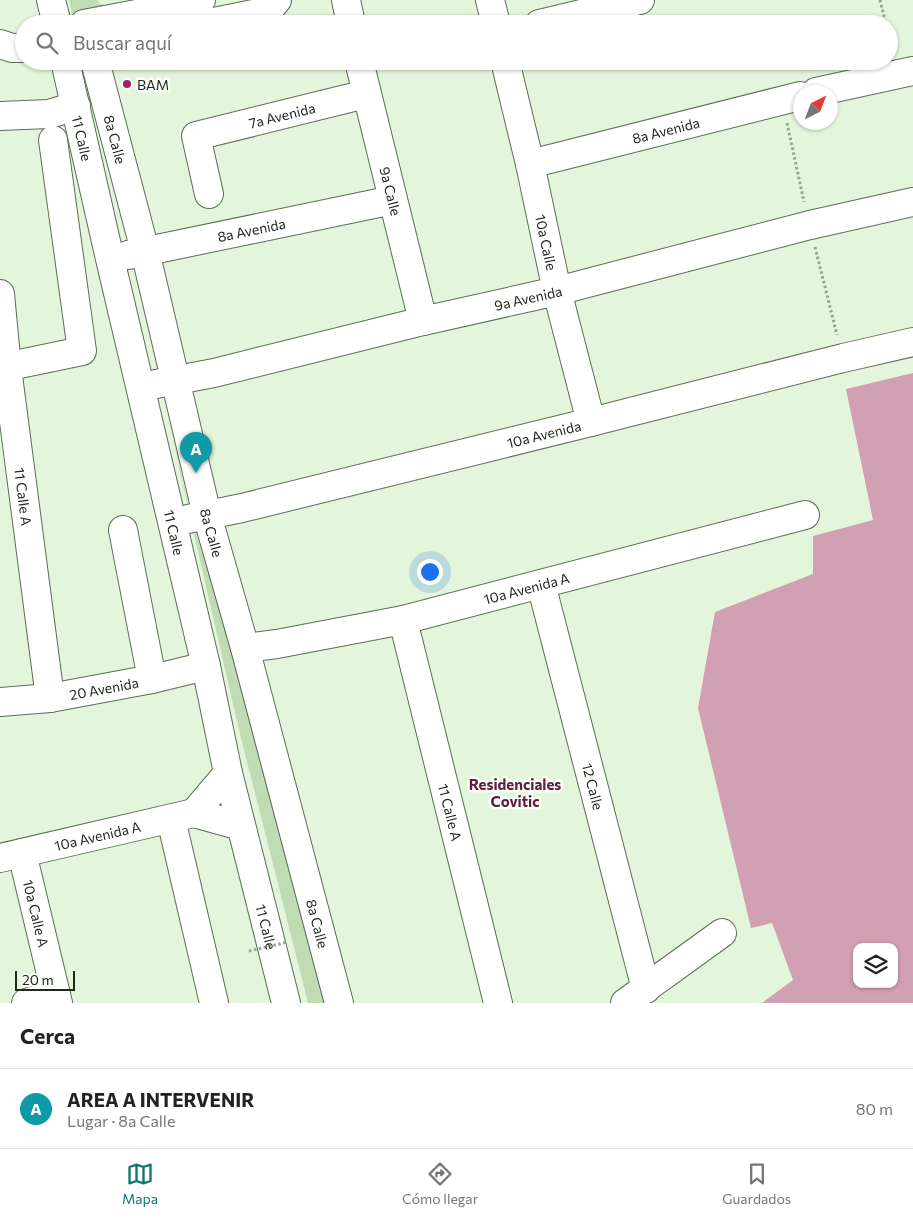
<!DOCTYPE html>
<html lang="es">
<meta charset="utf-8">
<style>
:root{--surface:#fff;--page:#f6f6f6;--text:#222;--muted:#767676;--line:#e0e0e0;--accent:#0f766e}
body{margin:0;font-family:Commissioner,sans-serif;background:var(--page);color:var(--text)}
.controls{position:absolute;right:15px;bottom:15px;display:grid;overflow:hidden;border-radius:10px;box-shadow:0 1px 4px #0004}
.controls button{width:45px;height:45px;display:grid;place-items:center;padding:0;border:0;border-bottom:1px solid var(--line);background:var(--surface);color:var(--text);font:25px sans-serif}
.compass{position:absolute;left:793px;top:85px;width:45px;height:45px;border-radius:50%;background:var(--surface);box-shadow:0 1px 4px #0004;rotate:42deg}
.scale{position:absolute;left:15px;bottom:12px;width:60px;box-sizing:border-box;padding-left:5px;border:2px solid #20271d;border-top:0;font-size:14px;line-height:18px;white-space:nowrap;color:#20271d;-webkit-text-stroke:4px #fafef8;paint-order:stroke}
.you{position:absolute;left:429px;top:571px;width:18px;height:18px;margin:-12px;border:4px solid #fff;border-radius:50%;background:#1a73e8;box-shadow:0 0 0 8px #1a73e833}
.badge{display:grid;place-items:center;width:32px;height:32px;border-radius:50%;background:var(--accent);color:#fff;font-size:16px;font-weight:700}
.pin{position:absolute;translate:-50% -41px;filter:drop-shadow(0 1px 2px #0008)}
.pin::after{content:'';position:absolute;top:26px;width:18px;height:15px;background:inherit;clip-path:polygon(0 0,100% 0,50% 100%)}
.list{margin:0;padding:0;list-style:none}
h2{display:flex;justify-content:space-between;align-items:center;height:65px;margin:0;padding:0 20px;font-size:21px}
h2 small{font-size:16px;font-weight:400;color:var(--muted)}
.list li{display:grid;grid-template-columns:32px 1fr auto;gap:15px;align-items:center;box-sizing:border-box;height:80px;padding:0 20px;border-top:1px solid var(--line)}
.list b{display:block;font-size:19px;white-space:nowrap}
.list p{margin:0;font-size:16px;white-space:nowrap;color:var(--muted)}
.list em{font-size:16px;font-style:normal;color:var(--muted)}
.icon{flex:none;width:28px;height:28px;fill:none;stroke:currentColor;stroke-width:2;stroke-linecap:round;stroke-linejoin:round}
.map{position:relative;flex:none;width:913px;height:1003px;overflow:hidden}
.search{position:absolute;background:var(--surface);box-shadow:0 1px 4px #0004;left:15px;right:15px;top:15px;height:55px;display:flex;align-items:center;gap:12px;box-sizing:border-box;padding:0 18px;border-radius:28px;color:var(--muted);font-size:19px}
.sheet{height:145px;background:var(--surface)}
nav{display:flex;justify-content:space-around;align-items:center;box-sizing:border-box;height:70px;border-top:1px solid var(--line);background:var(--surface);font-size:14px;color:var(--muted)}
nav a{display:grid;justify-items:center;gap:2px}
nav .on{color:var(--accent)}
.map>svg:first-child{display:block}
</style>
<div class="map">
<svg width="913" height="1003" viewBox="0 0 913 1003">
<defs>
<filter id="shadow"><feDropShadow dx="4.5" dy="4.5" stdDeviation="0" flood-color="#0004"/></filter>
</defs>
<rect width="100%" height="100%" fill="#e3f6db"/>
<path fill="#d1a0b2" fill-rule="evenodd" d="M 913,373 L 913,1003 L 762,1003 L 793,980 L 772,923 L 751,928 L 698,708 L 715,612 L 813,574 L 813,536 L 873,520 L 846,389 ZM 857,947 L 894,947 L 894,984 L 857,984 Z"/>
<path fill="#c0dcb4" filter="url(#shadow)" d="M 69,0 L 98,0 L 100,5 L 81,9 L 72,14 Z
M 164,398 L 188,503 L 187,503 Z
M 196,533 L 230,652 L 323,1003 L 308,1003 L 238,726 L 194,534 Z"/>
<g fill="none" stroke-linecap="round" stroke-linejoin="round">
<defs>
<g id="minor">
<path d="M 51,0 L 57,24"/>
<path d="M 346,0 L 351,24"/>
<path d="M 490,0 L 496,24"/>
<path d="M 84,24 L 173,7 L 201,0"/>
<path d="M 204,24 L 268,11 L 277,0"/>
<path d="M 539,24 L 640,0"/>
<path d="M 0,44 L 12,48 L 24,48"/>
<path id="s1" d="M 65,61 L 110,259 L 206,666 L 228,773 L 286,1003"/>
<path id="s2" d="M 95,61 L 145,251 L 207,515 L 245,648 L 339,1003"/>
<path id="s3" d="M 359,61 L 423,321"/>
<path id="s4" d="M 505,61 L 530,164 L 557,291 L 591,422"/>
<path d="M 816,92 L 913,71"/>
<path d="M 0,116 L 49,114 L 76,106"/>
<path id="s5" d="M 530,164 L 800,96"/>
<path id="s6" d="M 209,194 L 196,136 L 366,94"/>
<path id="s7" d="M 128,255 L 393,200"/>
<path id="s8" d="M 0,294 L 7,368 L 50,698"/>
<path d="M 0,368 L 82,351 L 53,140"/>
<path id="s9" d="M 156,384 L 214,373 L 423,321 L 557,291 L 810,225 L 913,202"/>
<path id="s10" d="M 188,519 L 242,508 L 591,422 L 843,358 L 913,342"/>
<path d="M 123,530 L 152,679"/>
<path id="s11" d="M 541,584 L 646,989"/>
<path id="s12" d="M 403,620 L 498,1003"/>
<path id="s13" d="M 245,648 L 277,644 L 403,620 L 805,515"/>
<path id="s14" d="M 0,702 L 50,698 L 152,679 L 206,666"/>
<path d="M 194,813 L 228,773"/>
<path d="M 171,819 L 214,1003"/>
<path id="s15" d="M 22,853 L 58,1003"/>
<path id="s16" d="M 0,858 L 194,813 L 241,826"/>
<path d="M 26,1003 L 56,994"/>
<path d="M 625,1003 L 722,933"/>
</g>
</defs>
<use href="#minor" stroke="#5c6d55" stroke-width="30"/>
<path stroke="#96a490" stroke-width="3" stroke-dasharray="2.5 2.5" stroke-linecap="butt" d="M 880,0 L 886,24
M 889,39 L 892,53
M 787,123 L 804,202
M 815,247 L 837,335"/>
<use href="#minor" stroke="#fff" stroke-width="28"/>
<path stroke="#96a490" stroke-width="3" stroke-dasharray="2.5 2.5" stroke-linecap="butt" d="M 249,951 L 288,942"/>
</g>
<circle fill="#a61d65" stroke="#fafef8" stroke-width="2" cx="127" cy="84" r="5"/>
<g text-anchor="middle" dominant-baseline="central" stroke-width="5" stroke-linejoin="round" paint-order="stroke">
<g font-size="14" fill="#20271d" stroke="#fafef8" text-anchor="start">
<text x="137" y="84">BAM</text>
</g>
<g font-size="14" fill="#20271d" stroke="#fafef8">
<text stroke="none"><textPath href="#s6" startOffset="148">7a Avenida</textPath></text>
<text stroke="none"><textPath href="#s5" startOffset="140">8a Avenida</textPath></text>
<text stroke="none"><textPath href="#s1" startOffset="79">11 Calle</textPath></text>
<text stroke="none"><textPath href="#s2" startOffset="81">8a Calle</textPath></text>
<text stroke="none"><textPath href="#s3" startOffset="134">9a Calle</textPath></text>
<text stroke="none"><textPath href="#s7" startOffset="126">8a Avenida</textPath></text>
<text stroke="none"><textPath href="#s4" startOffset="186">10a Calle</textPath></text>
<text stroke="none"><textPath href="#s9" startOffset="382">9a Avenida</textPath></text>
<text stroke="none"><textPath href="#s10" startOffset="366">10a Avenida</textPath></text>
<text stroke="none"><textPath href="#s8" startOffset="204">11 Calle A</textPath></text>
<text stroke="none"><textPath href="#s1" startOffset="484">11 Calle</textPath></text>
<text stroke="none"><textPath href="#s2" startOffset="486">8a Calle</textPath></text>
<text stroke="none"><textPath href="#s13" startOffset="288">10a Avenida A</textPath></text>
<text stroke="none"><textPath href="#s14" startOffset="105">20 Avenida</textPath></text>
<text stroke="none"><textPath href="#s11" startOffset="209">12 Calle</textPath></text>
<text stroke="none"><textPath href="#s12" startOffset="198">11 Calle A</textPath></text>
<text stroke="none"><textPath href="#s16" startOffset="100">10a Avenida A</textPath></text>
<text stroke="none"><textPath href="#s15" startOffset="62">10a Calle A</textPath></text>
<text stroke="none"><textPath href="#s2" startOffset="891">8a Calle</textPath></text>
<text stroke="none"><textPath href="#s1" startOffset="889">11 Calle</textPath></text>
</g>
<g font-size="15" font-weight="bold" fill="#5f1e3c" stroke="#fafef8">
<text x="515" y="784">Residenciales<tspan x="515" dy="17">Covitic</tspan></text>
</g>
</g>
</svg>
<div class="controls">
<button><svg class="icon" aria-label="layers" viewBox="0 0 24 24"><path d="M12 4l9 5-9 5-9-5zM3 14l9 5 9-5"/></svg></button>
</div>
<svg class="compass" viewBox="-18 -18 36 36"><path d="M0-13l5 13h-10z" fill="#e53935"/><path d="M0 13l5-13h-10z" fill="#767676"/></svg>
<div class="scale">20 m</div>
<div class="you"></div>
<div class="pin badge" style="left:196px;top:473px;background:#0f9aa8">A</div>
<div class="search"><svg class="icon" aria-label="search" viewBox="0 0 24 24"><circle cx="10" cy="10" r="6"/><path d="M15 15l6 6"/></svg>Buscar aquí</div>
</div>
<section class="sheet">
<h2>Cerca<small></small></h2>
<ul class="list">
<li><span class="badge" style="background:#0f9aa8">A</span><div><b>AREA A INTERVENIR</b><p>Lugar · 8a Calle</p></div><em>80 m</em></li>
</ul>
</section>
<nav>
<a class="on"><svg class="icon" aria-label="map" viewBox="0 0 24 24"><path d="M3 6l6-2 6 2 6-2v14l-6 2-6-2-6 2zM9 4v14M15 6v14"/></svg>Mapa</a>
<a><svg class="icon" aria-label="directions" viewBox="0 0 24 24"><path d="M12 3l9 9-9 9-9-9zM9 14v-3h6M13 9l2 2-2 2"/></svg>Cómo llegar</a>
<a><svg class="icon" aria-label="saved" viewBox="0 0 24 24"><path d="M7 4h10v16l-5-4-5 4z"/></svg>Guardados</a>
</nav>
